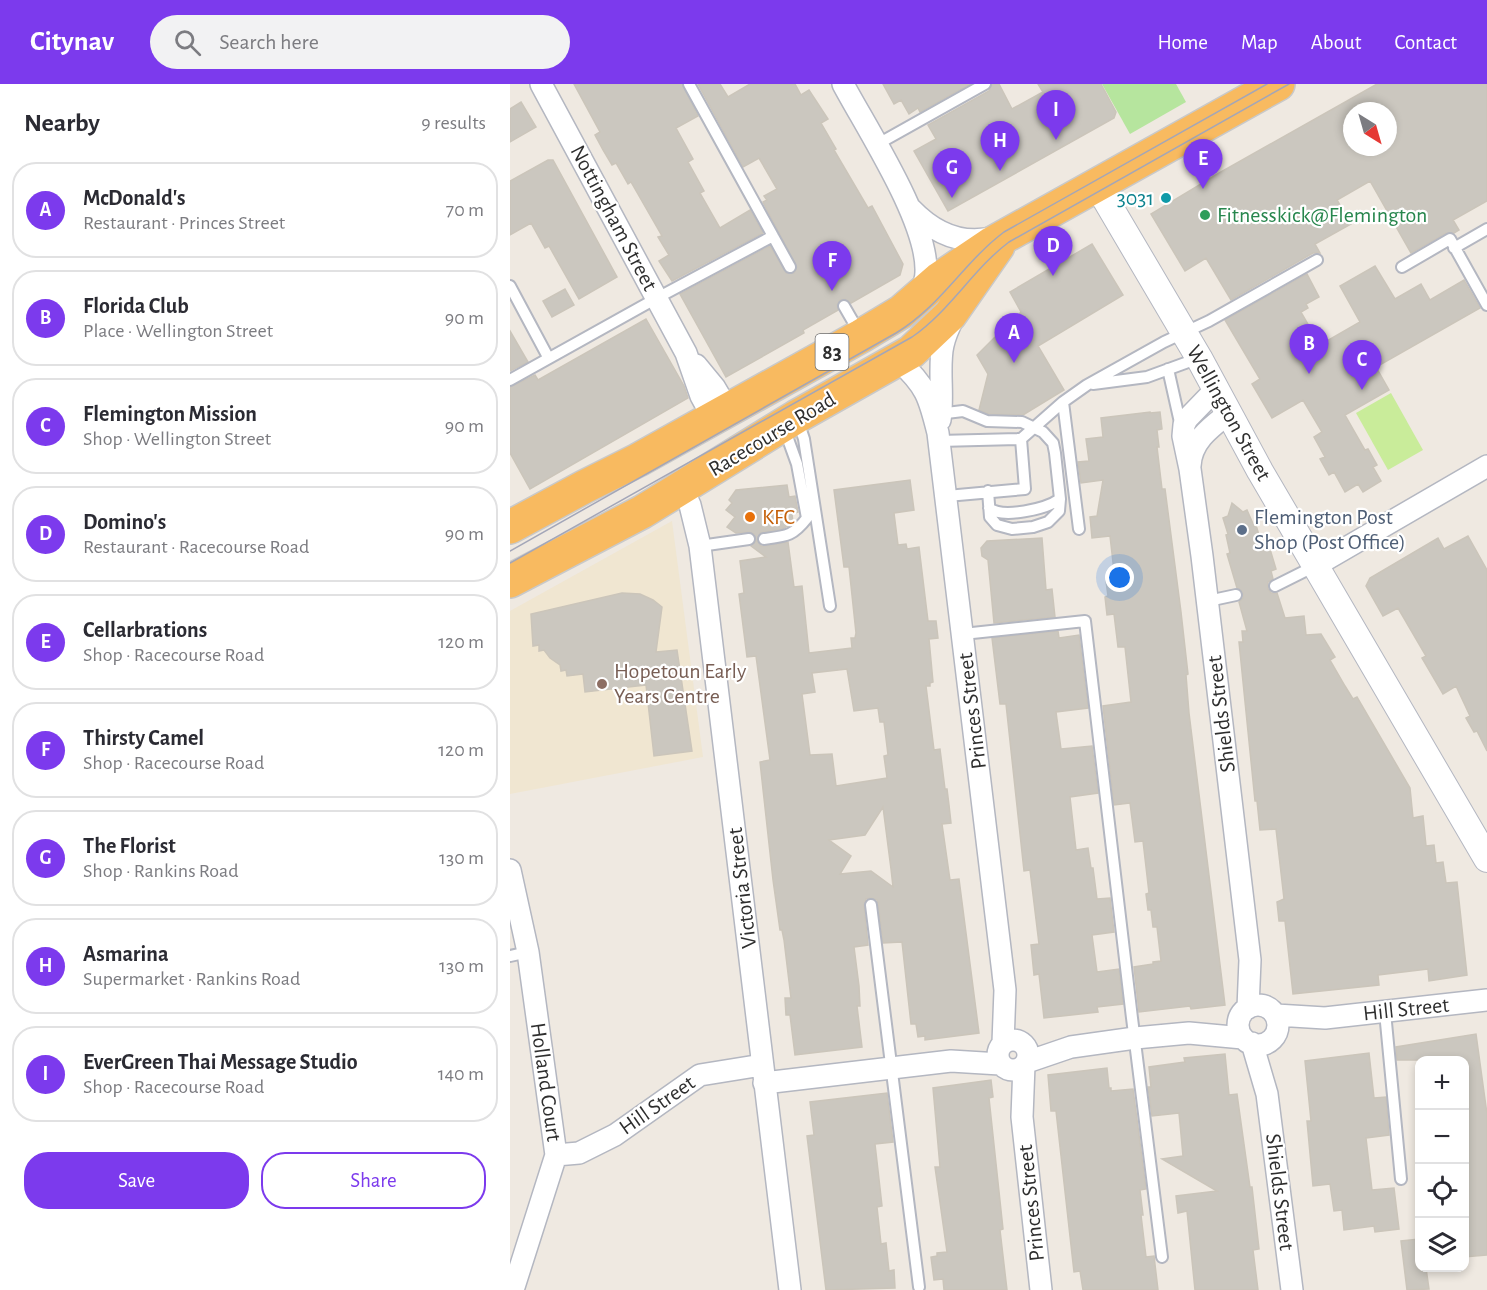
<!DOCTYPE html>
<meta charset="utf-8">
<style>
:root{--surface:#fff;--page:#f2f2f3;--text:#2b2b33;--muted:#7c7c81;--line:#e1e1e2;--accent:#7c3aed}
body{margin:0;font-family:"Alegreya Sans",sans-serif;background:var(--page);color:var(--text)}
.controls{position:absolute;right:18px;bottom:18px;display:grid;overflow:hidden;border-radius:12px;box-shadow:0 3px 9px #0003}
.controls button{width:54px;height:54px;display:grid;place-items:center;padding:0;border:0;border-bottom:2px solid var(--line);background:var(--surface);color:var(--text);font:30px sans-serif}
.compass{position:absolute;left:833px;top:18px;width:54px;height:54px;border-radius:50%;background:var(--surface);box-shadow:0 3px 9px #0003;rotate:143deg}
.you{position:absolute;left:610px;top:494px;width:21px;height:21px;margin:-15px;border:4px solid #fff;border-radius:50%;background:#1a73e8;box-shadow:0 0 0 9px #1a73e833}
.badge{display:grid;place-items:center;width:39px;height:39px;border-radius:50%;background:var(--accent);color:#fff;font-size:20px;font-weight:700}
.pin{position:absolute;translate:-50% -50px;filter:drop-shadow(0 2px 3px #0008)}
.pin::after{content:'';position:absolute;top:32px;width:21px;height:18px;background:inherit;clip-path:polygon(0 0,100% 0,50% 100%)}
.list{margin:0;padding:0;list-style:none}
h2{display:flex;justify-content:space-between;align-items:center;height:78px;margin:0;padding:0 24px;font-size:26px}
h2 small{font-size:20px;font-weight:400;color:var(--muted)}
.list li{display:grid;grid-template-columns:39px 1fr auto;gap:18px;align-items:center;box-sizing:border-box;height:96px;margin:0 12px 12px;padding:0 12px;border:2px solid var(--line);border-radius:24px}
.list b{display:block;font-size:22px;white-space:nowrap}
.list p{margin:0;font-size:20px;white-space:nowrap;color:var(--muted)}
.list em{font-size:20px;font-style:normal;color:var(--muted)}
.actions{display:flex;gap:12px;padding:18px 24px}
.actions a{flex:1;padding:14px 0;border:2px solid var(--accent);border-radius:24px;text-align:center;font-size:21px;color:var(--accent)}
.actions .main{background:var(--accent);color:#fff}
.icon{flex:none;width:33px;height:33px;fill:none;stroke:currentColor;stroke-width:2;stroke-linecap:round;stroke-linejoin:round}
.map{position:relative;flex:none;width:977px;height:1206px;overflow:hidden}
header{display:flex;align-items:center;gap:36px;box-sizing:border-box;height:84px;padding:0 30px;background:var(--accent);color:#fff}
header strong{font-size:28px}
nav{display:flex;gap:33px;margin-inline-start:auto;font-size:21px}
.search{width:420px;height:54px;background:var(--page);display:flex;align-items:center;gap:15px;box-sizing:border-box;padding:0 21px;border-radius:33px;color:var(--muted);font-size:22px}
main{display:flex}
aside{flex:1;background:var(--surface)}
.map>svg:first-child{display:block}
</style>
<header>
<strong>Citynav</strong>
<div class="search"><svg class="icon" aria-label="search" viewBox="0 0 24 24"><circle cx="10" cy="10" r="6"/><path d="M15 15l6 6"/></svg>Search here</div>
<nav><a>Home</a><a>Map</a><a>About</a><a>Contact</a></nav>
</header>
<main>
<aside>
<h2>Nearby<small>9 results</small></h2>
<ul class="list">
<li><span class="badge">A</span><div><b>McDonald's</b><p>Restaurant · Princes Street</p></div><em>70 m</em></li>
<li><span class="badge">B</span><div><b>Florida Club</b><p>Place · Wellington Street</p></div><em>90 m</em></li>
<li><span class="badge">C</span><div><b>Flemington Mission</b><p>Shop · Wellington Street</p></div><em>90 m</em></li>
<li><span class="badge">D</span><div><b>Domino's</b><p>Restaurant · Racecourse Road</p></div><em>90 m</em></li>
<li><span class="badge">E</span><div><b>Cellarbrations</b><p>Shop · Racecourse Road</p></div><em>120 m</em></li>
<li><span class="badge">F</span><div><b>Thirsty Camel</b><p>Shop · Racecourse Road</p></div><em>120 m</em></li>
<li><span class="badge">G</span><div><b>The Florist</b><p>Shop · Rankins Road</p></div><em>130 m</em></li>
<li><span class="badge">H</span><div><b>Asmarina</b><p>Supermarket · Rankins Road</p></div><em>130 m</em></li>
<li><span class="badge">I</span><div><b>EverGreen Thai Message Studio</b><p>Shop · Racecourse Road</p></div><em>140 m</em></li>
</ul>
<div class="actions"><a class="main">Save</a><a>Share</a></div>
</aside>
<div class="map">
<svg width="977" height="1206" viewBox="0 0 977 1206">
<rect width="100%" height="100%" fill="#efe9e1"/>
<path fill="#f0e6d1" d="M 162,437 L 193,673 L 0,710 L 0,527 Z"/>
<path fill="#b6e59e" d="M 592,0 L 666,0 L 676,18 L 620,50 Z"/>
<path fill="#c9ec9a" d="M 881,309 L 913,366 L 878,386 L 846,329 Z"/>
<path fill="#cbc7bf" stroke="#cbc5ba" stroke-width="1.5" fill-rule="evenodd" d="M 64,0 L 172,0 L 188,32 L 166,44 L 183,75 L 178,78 L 194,107 L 190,109 L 210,144 L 240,126 L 253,149 L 162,197 L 149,177 L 159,171 L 148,153 L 152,152 L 121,98 L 118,100 L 106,79 L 102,81 L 93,66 L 85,51 L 90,48 Z
M 188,0 L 210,0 L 218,13 L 240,0 L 285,0 L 291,11 L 299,6 L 318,35 L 311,39 L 326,65 L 324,66 L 358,124 L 362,122 L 393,180 L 390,191 L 341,219 L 335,215 L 330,216 L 327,221 L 328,226 L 293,246 L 294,249 L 216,293 L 170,210 L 260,162 L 276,189 L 284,189 L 287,183 L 253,118 L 257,116 L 254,112 L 267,105 L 249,74 L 233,83 Z
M 373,0 L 460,0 L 410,28 L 408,24 L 399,30 L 391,16 L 384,20 Z
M 482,0 L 489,0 L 502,25 L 533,8 L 528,0 L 591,0 L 606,28 L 604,34 L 438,127 L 404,67 L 426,55 L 418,41 L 479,7 Z
M 867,0 L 977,0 L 977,117 L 943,136 L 949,146 L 944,149 L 936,149 L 901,169 L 860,97 L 827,116 L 841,140 L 805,160 L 810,169 L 803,169 L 721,216 L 696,174 L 675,187 L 641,130 L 711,88 ZM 842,27 L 878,27 L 878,63 L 842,63 Z
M 11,18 L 26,43 L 0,58 L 0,25 Z
M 38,76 L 43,76 L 107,193 L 69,215 L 39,162 L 35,164 L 21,139 L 0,151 L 0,97 Z
M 582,160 L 613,211 L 528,262 L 554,306 L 513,331 L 479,330 L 469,326 L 478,290 L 467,271 L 485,253 L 496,246 L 511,228 L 500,208 Z
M 865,182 L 885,215 L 911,200 L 920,216 L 954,196 L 970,224 L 866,283 L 879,306 L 835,331 L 855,366 L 858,365 L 867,381 L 863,383 L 871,397 L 853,408 L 848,400 L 835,408 L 824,388 L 819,391 L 810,375 L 815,373 L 804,353 L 812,348 L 793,316 L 762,334 L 742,300 L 750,295 L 715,236 L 797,190 L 809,213 L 796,220 L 798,224 L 791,228 L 810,261 L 850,238 L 830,202 Z
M 55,205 L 64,221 L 42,233 L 33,217 Z
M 136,235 L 174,302 L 178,314 L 20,405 L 0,369 L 0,303 L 25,291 L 28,296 Z
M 0,247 L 18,278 L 0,287 Z
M 640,328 L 640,329 L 650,328 L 652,345 L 647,346 L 649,363 L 647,363 L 652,405 L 655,405 L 671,528 L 678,590 L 676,591 L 679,629 L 715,921 L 681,925 L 680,922 L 629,928 L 624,883 L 643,880 L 643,878 L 651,877 L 647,843 L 643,843 L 641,826 L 638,826 L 636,810 L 639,809 L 633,757 L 625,758 L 620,719 L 604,721 L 593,622 L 621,618 L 615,563 L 608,563 L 604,530 L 597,531 L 595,513 L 598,512 L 596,497 L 605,496 L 600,452 L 582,454 L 580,433 L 587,432 L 593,396 L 571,399 L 568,378 L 579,377 L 576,355 L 593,353 L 591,334 Z
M 400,396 L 404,426 L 384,429 L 388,461 L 396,460 L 397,465 L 409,463 L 418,537 L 426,537 L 428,554 L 419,555 L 423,598 L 420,599 L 420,602 L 416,602 L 424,666 L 430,665 L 435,705 L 437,705 L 439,721 L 441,739 L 432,740 L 440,796 L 449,795 L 469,949 L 415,956 L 415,952 L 408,953 L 406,940 L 401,940 L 392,858 L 373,859 L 368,819 L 367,816 L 361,814 L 356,815 L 354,821 L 358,861 L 344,863 L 349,902 L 350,922 L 347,922 L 352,963 L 285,971 L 280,931 L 276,931 L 275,914 L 281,914 L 274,856 L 272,846 L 270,846 L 263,796 L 250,678 L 260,676 L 246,572 L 237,573 L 229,510 L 234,509 L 230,477 L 256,473 L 241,462 L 246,457 L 244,450 L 239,448 L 226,449 L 217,443 L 225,433 L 216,426 L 222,419 L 219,416 L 226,406 L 277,401 L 279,413 L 285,412 L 288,428 L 282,430 L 283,439 L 272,445 L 250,449 L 247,457 L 251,462 L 254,462 L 278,458 L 284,503 L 292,502 L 299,569 L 342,564 L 341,554 L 345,554 L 346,549 L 339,483 L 334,483 L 324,406 ZM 337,585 L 344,627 L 368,624 L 370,638 L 374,638 L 378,671 L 374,672 L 377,694 L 326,702 L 322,670 L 300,671 L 292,610 L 305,608 L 302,589 ZM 373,723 L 381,785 L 383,803 L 361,787 L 330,790 L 341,772 L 319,756 L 355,751 Z
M 722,419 L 733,428 L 737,426 L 744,442 L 746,441 L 752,461 L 756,459 L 758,466 L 760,465 L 766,485 L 761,487 L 763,495 L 758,498 L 758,505 L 761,509 L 767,509 L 775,534 L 794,532 L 796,551 L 811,550 L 825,573 L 820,576 L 835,602 L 843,615 L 847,613 L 900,704 L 903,734 L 913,732 L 916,762 L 924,761 L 926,779 L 933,778 L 936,799 L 947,798 L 957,891 L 919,897 L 918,885 L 868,891 L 869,901 L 783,910 L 775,837 L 769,837 L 767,818 L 774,815 L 766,745 L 750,746 L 747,717 L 745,717 L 729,558 L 733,558 L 732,547 L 737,547 L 729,518 L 733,514 L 733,510 L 731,506 L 727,504 L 717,470 L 720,469 L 716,451 L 718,450 L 713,434 L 718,432 Z
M 958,452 L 977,486 L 977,667 L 967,647 L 964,648 L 956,634 L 960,632 L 946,602 L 933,610 L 912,574 L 916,572 L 888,524 L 873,532 L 856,502 L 860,494 L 928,454 L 934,465 Z
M 532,454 L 536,506 L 542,505 L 545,533 L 484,539 L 478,476 L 472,472 L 471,464 L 477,457 Z
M 112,509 L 130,510 L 143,516 L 152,523 L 146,568 L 167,566 L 182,667 L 144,672 L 136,601 L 75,608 L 73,590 L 57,592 L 56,586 L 51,587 L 50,581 L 40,574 L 34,566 L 29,567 L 29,561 L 23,562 L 21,530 Z
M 548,547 L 549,554 L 569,551 L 578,624 L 546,628 L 551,665 L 582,662 L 588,709 L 560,713 L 566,766 L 578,764 L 581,784 L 583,784 L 587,815 L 600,814 L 604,848 L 582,851 L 587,888 L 609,885 L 613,920 L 587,923 L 588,928 L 534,934 L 529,890 L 524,891 L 521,861 L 529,860 L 520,786 L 514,787 L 496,620 L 490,620 L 482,554 Z
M 966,950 L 977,1030 L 977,1171 L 954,1173 L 954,976 L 887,976 L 886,963 Z
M 859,969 L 864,1014 L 876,1013 L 879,1051 L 856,1054 L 862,1106 L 884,1104 L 889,1145 L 865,1148 L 864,1142 L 834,1146 L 832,1126 L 824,1127 L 820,1100 L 803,1102 L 797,1037 L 801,1037 L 795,977 Z
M 715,970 L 719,1011 L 727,1010 L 740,1103 L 742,1103 L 749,1165 L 743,1166 L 748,1206 L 685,1206 L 677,1127 L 668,1129 L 666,1112 L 707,1107 L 652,1075 L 673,1072 L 669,1029 L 642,1032 L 638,1003 L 641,1003 L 639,983 L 675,978 L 674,974 Z
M 597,984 L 599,1004 L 601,1004 L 601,1007 L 623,1005 L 636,1105 L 630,1106 L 633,1131 L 631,1131 L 636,1173 L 644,1172 L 648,1206 L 573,1206 L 570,1187 L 564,1188 L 546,1027 L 541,1027 L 538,991 Z
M 481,996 L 483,1013 L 479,1014 L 493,1145 L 490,1146 L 497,1206 L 434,1206 L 433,1195 L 424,1196 L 421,1173 L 427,1172 L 427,1169 L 437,1168 L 425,1083 L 430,1083 L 423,1004 Z
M 377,1009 L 383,1058 L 365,1060 L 372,1122 L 367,1123 L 371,1160 L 376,1159 L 379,1187 L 384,1186 L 385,1204 L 316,1206 L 297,1052 L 304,1051 L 300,1018 Z
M 909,1155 L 909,1184 L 916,1184 L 919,1205 L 897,1206 L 891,1157 Z"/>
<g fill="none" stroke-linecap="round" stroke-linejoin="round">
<defs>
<path id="service" d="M 179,0 L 280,183
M 366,61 L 475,0
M 944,164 L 977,145
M 892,183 L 940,155 L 977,221
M 0,202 L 38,273
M 334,222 L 349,248
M 658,285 L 671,343
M 0,296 L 147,214 L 263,152
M 583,300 L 637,293 L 689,274
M 428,330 L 453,327 L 477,337 L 512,338 L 533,348 L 543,359 L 545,369 L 550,415 L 549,427 L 538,438 L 523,443 L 502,445 L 487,441 L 480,433 L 478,407
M 288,337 L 294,355 L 320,522
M 511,355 L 553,318
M 429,357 L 511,355 L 515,405 L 437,412
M 479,424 C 493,435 536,425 550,415
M 569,445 L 553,318 L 577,301 L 654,258 L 699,237 L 807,176
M 254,455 C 277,452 283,452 297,434 L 287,380 L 274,344
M 190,462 L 239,455
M 765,502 L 805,482
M 698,517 L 726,511
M 453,550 L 575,537 L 622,934 L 652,1173
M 361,821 L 409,1203
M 0,872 L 18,868
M 875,928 L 891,1095"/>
<path id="minor" d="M 31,0 L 176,269 L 191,312 L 203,334
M 333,0 C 357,45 418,138 416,188 C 416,196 413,203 409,209
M 401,125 C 424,149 452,162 485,153
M 388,276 C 416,302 419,312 428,349 L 495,906 L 493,959
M 186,281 L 205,304 L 218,326
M 706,305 L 677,335 L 674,341 L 673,352 L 680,385 L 692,472 L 740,876 L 738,924
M 430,336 C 434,312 428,282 433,261 C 435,252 439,243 443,235
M 680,382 C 681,357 701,343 719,329
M 172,404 L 180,421 L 190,462 L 280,1206
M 805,482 L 977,382
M 0,786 L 18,868 L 46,1071 L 3,1206
M728 941a20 20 0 1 1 40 0a20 20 0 1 1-40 0Z
M 766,931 L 815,934 L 977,916
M488 971a15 15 0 1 1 30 0a15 15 0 1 1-30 0Z
M 742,959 L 757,1010 L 782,1206
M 517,978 L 561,963 L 625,954 L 679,949 L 733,954
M 514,981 L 512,1033 L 531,1206
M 254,999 L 441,977 L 490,980
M 46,1071 L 69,1069 L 105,1051 L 190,991 L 252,981"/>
<path id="tertiary" d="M 587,101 L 689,274 L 750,387 L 977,775"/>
<path id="trunk" d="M 0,443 L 74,403 L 128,376 L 351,252 L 391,228 L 429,195 L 481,160 L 768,0
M 0,497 L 132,428 L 286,333 L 401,268 L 440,231 L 488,162"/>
</defs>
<use href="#service" stroke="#b4b7c1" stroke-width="14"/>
<use href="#minor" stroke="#b4b7c1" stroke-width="24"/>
<use href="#tertiary" stroke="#b4b7c1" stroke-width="28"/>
<use href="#trunk" stroke="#c9c9c9" stroke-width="36"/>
<use href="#service" stroke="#fff" stroke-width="10"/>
<use href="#minor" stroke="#fff" stroke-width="21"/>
<use href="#tertiary" stroke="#fff" stroke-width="26"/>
<use href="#trunk" stroke="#f8ba60" stroke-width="33"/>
<path stroke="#a3a6b8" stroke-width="1.5" d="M 0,467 L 386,249 C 432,221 453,179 494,148 L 757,0
M 0,479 L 402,253 C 440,227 463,185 499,158 L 779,0"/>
</g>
<circle fill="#0f9aa8" stroke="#fff" stroke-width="2" cx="656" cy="114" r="6"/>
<circle fill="#2e9e5b" stroke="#fff" stroke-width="2" cx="695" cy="131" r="6"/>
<circle fill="#e8710a" stroke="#fff" stroke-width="2" cx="240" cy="433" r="6"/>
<circle fill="#5c6f8a" stroke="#fff" stroke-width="2" cx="732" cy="446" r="6"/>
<circle fill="#8d6e63" stroke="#fff" stroke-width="2" cx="92" cy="600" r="6"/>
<g text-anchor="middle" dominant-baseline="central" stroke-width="4.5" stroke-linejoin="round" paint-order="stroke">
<rect fill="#fff" stroke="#6d6d6d" stroke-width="1.5" x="305.5" y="250" width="33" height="36" rx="4.5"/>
<g font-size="21" font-weight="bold" fill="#2e2e2e">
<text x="322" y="268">83</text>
</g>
<g font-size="22" fill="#0d838f" stroke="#fff" text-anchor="end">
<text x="644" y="114">3031</text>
</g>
<g font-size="22" fill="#27864d" stroke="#fff" text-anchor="start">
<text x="707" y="131">Fitnesskick@Flemington</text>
</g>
<g font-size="22" fill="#2e2e2e" stroke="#fff">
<text transform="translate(104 134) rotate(62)">Nottingham Street</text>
<text transform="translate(719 329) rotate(61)">Wellington Street</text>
<text transform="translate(262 350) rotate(-31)">Racecourse Road</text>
<text transform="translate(462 627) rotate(-97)">Princes Street</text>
<text transform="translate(711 630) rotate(-97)">Shields Street</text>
<text transform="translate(232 804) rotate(-97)">Victoria Street</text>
<text transform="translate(896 925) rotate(-6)">Hill Street</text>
<text transform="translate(36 998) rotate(82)">Holland Court</text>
<text transform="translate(147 1021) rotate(-35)">Hill Street</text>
<text transform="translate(770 1108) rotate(83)">Shields Street</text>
<text transform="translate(521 1119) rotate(-96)">Princes Street</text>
</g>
<g font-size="22" fill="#c56008" stroke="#fff" text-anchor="start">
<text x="252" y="433">KFC</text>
</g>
<g font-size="22" fill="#4e5e75" stroke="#fff" text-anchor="start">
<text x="744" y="433">Flemington Post<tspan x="744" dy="25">Shop (Post Office)</tspan></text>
</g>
<g font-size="22" fill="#785e54" stroke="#fff" text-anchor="start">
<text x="104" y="587">Hopetoun Early<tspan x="104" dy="25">Years Centre</tspan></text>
</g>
</g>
</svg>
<div class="controls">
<button>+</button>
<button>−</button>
<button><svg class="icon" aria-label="locate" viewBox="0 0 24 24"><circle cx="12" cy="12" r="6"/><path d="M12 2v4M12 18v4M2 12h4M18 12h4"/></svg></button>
<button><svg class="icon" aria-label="layers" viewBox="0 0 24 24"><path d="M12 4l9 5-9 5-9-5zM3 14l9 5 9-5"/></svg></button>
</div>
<svg class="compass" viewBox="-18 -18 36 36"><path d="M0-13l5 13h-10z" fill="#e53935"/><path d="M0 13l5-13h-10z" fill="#7c7c81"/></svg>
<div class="you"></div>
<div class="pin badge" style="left:504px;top:279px">A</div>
<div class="pin badge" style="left:799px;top:290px">B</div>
<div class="pin badge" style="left:852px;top:306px">C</div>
<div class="pin badge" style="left:543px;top:192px">D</div>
<div class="pin badge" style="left:693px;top:105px">E</div>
<div class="pin badge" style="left:322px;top:207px">F</div>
<div class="pin badge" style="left:442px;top:114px">G</div>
<div class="pin badge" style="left:490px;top:87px">H</div>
<div class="pin badge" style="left:546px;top:56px">I</div>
</div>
</main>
